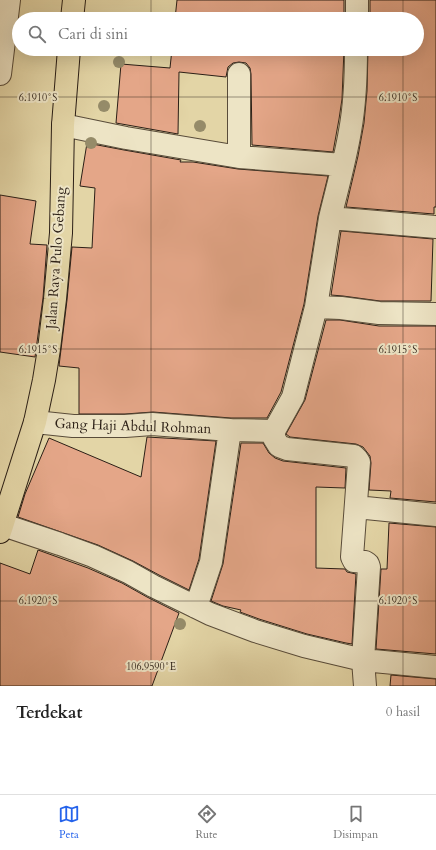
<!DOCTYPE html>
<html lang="id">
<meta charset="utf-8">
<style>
:root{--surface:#fff;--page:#f2f2f2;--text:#222;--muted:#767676;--line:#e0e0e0;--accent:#2563eb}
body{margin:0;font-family:Cardo,serif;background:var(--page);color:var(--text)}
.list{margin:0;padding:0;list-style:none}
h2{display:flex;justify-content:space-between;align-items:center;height:52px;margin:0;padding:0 16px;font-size:17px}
h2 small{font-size:13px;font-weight:400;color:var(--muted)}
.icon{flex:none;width:22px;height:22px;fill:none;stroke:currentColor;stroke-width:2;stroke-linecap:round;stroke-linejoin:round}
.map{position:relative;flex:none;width:436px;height:686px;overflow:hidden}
.search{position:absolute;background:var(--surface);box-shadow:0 4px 16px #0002;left:12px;right:12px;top:12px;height:44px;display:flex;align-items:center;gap:10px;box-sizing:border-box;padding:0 14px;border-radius:22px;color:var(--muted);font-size:15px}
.sheet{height:108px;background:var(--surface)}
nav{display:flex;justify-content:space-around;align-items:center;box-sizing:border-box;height:56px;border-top:1px solid var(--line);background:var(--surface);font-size:11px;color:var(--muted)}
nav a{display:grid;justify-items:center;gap:2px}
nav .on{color:var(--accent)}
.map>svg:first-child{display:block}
</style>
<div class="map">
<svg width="436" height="686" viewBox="0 0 436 686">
<rect width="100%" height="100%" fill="#e3d5a6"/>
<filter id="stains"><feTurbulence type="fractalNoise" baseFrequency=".005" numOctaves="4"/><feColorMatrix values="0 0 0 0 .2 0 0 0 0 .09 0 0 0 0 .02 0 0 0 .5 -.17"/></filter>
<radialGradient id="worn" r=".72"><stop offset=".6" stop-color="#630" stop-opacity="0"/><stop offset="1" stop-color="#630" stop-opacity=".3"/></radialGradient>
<path fill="#e4a688" stroke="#2b1f16" d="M 177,0 L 344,0 L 344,19 L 175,19 Z
M 370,0 L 436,0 L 436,207 L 434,207 L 434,214 L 346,207 L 358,156 L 364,123 L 367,91 L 368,49 L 417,49 L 417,19 L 370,19 Z
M 172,49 L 344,49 L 342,99 L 339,119 L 333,152 L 252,145 L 251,74 L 250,68 L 246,63 L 239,62 L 233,63 L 228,67 L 226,77 L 179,72 L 178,134 L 116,123 L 121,64 L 170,68 Z
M 87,143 L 124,150 L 181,160 L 180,162 L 193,162 L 238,169 L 328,176 L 318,216 L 304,304 L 281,392 L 267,418 L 231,418 L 153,412 L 125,414 L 79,414 L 79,368 L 59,366 L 67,300 L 72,247 L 92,248 L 95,188 L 80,186 Z
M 0,195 L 36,201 L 30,244 L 47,245 L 43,298 L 35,357 L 0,352 Z
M 341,231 L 433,239 L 431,301 L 380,301 L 343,296 L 331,295 Z
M 326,320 L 340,320 L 379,326 L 436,326 L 436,502 L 390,498 L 391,491 L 369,490 L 371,463 L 370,456 L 363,447 L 356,444 L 290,437 L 286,434 L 305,400 Z
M 147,437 L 216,441 L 199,559 L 189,590 L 159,575 L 133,561 L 98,545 L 18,517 L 25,494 L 49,438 L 141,477 Z
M 241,443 L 263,443 L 269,453 L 275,458 L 283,461 L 346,468 L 345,488 L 316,487 L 316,568 L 345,569 L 347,572 L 356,574 L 352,644 L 346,643 L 307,634 L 259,619 L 240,612 L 241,610 L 223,606 L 211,601 L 223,564 Z
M 389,523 L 436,527 L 436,654 L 376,649 L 381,569 L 387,569 Z
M 38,550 L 88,568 L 122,583 L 147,597 L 179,613 L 152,686 L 0,686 L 0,563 L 30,574 Z
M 391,675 L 436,679 L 436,686 L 390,686 Z"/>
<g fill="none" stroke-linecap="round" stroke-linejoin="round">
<defs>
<path id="minor" d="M 357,19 L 357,0
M 356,49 C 356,77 355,104 350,131 C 345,161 337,189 330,218 L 436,227
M 0,74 L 9,0
M 63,125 L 126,138 L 239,157 L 343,165
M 239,157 L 239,74
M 330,218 L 316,307 L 293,397 L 274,431 L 274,438 L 279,446 L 287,449 L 354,456 L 357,459 L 359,462 L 352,557 L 354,561 L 365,562 L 368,564 L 369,567 L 363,660 L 365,686
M 316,307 L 341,308 L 379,313 L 436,314
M 35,422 L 73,426 L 125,426 L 152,424 L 230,430
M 356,507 L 436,515
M 0,524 L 60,544 L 93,556 L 128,572 L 153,586 L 210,614 L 255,631 L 304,646 L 363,660 L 436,667
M 196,607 L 211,562 L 230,430 L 274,431"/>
<path id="primary" d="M 72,19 L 74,0
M 0,532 L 35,422 L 44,380 L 49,349 L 55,299 L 61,233 L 63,125 L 69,49"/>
</defs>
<use href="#minor" stroke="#594c3a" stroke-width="24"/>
<use href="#primary" stroke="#2b1f16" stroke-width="24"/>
<use href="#minor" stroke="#ede4c5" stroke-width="22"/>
<use href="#primary" stroke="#e3d5a6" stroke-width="22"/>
</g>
<g fill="#958b69">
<circle cx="119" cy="62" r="6"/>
<circle cx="104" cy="106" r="6"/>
<circle cx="200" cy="126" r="6"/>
<circle cx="91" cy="143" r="6"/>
<circle cx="180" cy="624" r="6"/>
</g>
<path fill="none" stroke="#2b1f16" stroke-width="1" stroke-opacity="0.45" d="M 151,0 L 151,19M 403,0 L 403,19M 151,49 L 151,686M 403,49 L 403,686M 0,97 L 436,97M 0,349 L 436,349M 0,601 L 436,601"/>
<g text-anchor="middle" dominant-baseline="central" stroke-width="4" stroke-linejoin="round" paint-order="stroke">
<g font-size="14" fill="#2b1f16" stroke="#ede4c5">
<text transform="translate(56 258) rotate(-86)">Jalan Raya Pulo Gebang</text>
<text transform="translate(133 426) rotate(2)">Gang Haji Abdul Rohman</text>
</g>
</g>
<g font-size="10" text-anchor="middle" fill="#2b1f16" stroke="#ede4c5" stroke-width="4" stroke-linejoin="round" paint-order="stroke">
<text x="38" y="101">6.1910°S</text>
<text x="398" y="101">6.1910°S</text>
<text x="38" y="353">6.1915°S</text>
<text x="398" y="353">6.1915°S</text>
<text x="38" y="604">6.1920°S</text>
<text x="398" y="604">6.1920°S</text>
<text x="151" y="670">106.9590°E</text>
</g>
<rect width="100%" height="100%" filter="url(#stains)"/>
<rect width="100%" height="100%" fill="url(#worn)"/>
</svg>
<div class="search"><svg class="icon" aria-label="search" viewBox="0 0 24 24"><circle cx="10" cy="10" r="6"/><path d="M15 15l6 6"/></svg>Cari di sini</div>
</div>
<section class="sheet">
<h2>Terdekat<small>0 hasil</small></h2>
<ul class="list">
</ul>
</section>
<nav>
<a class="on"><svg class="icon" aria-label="map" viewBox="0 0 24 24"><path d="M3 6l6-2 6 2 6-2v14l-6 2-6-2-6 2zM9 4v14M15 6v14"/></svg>Peta</a>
<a><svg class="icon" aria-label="directions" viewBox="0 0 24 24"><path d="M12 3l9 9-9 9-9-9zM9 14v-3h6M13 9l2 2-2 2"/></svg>Rute</a>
<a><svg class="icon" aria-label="saved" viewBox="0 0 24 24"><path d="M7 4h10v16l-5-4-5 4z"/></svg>Disimpan</a>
</nav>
